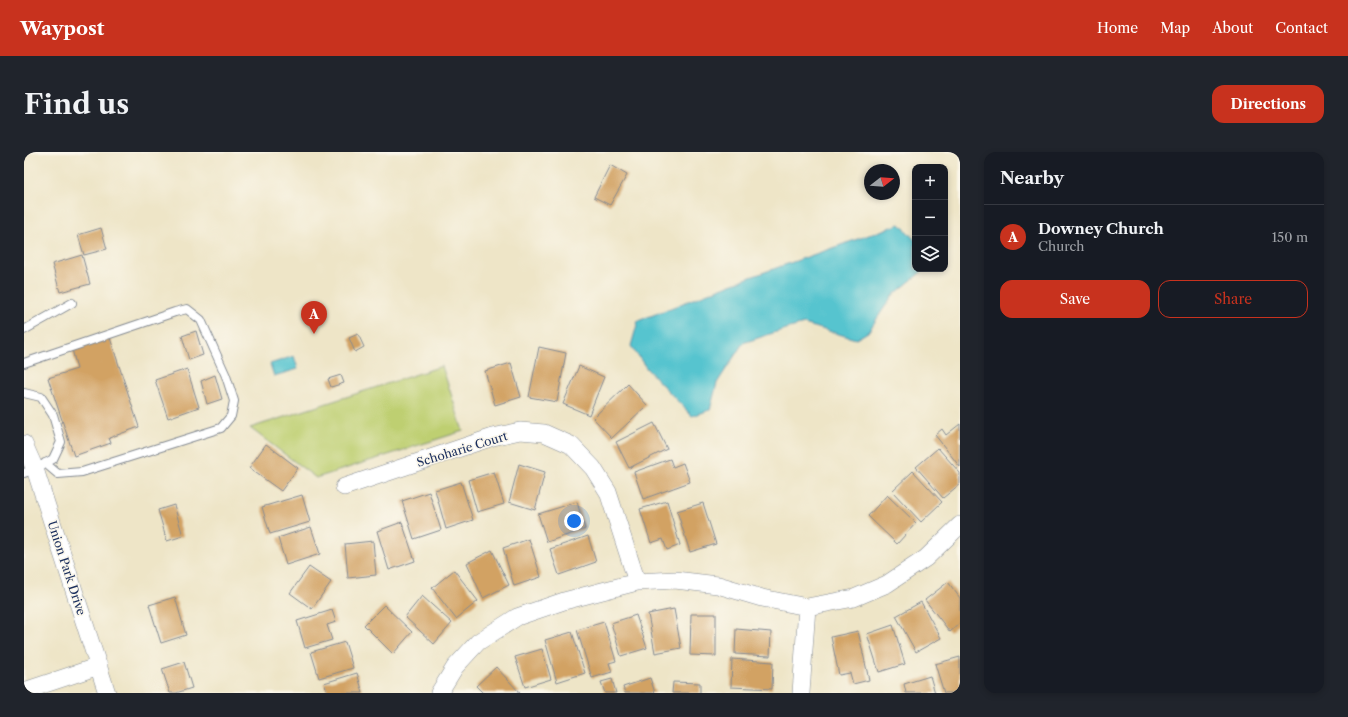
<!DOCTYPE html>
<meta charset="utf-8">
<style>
:root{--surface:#171b24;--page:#20242c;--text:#f1f3f6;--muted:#9ea1a6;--line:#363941;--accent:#c8321e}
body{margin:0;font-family:"Libre Caslon Text",serif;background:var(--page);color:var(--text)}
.controls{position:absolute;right:12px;top:12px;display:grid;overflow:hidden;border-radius:8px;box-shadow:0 2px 6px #0003}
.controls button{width:36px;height:36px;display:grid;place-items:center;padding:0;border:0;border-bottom:1px solid var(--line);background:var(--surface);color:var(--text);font:20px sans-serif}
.compass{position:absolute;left:840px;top:12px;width:36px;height:36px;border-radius:50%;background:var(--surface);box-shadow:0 2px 6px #0003;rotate:73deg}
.you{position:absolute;left:550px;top:369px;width:14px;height:14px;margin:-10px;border:3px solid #fff;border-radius:50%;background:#1a73e8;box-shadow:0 0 0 6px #1a73e833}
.badge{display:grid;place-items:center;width:26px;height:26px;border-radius:50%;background:var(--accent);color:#fff;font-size:13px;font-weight:700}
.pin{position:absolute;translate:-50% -33px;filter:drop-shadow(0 1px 2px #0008)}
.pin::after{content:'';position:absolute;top:21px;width:14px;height:12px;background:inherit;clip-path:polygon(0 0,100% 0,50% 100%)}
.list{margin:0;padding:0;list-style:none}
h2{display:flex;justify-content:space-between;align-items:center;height:52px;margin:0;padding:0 16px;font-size:17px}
h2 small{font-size:13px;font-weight:400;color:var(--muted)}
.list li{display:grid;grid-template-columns:26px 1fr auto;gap:12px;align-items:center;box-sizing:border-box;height:64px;padding:0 16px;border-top:1px solid var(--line)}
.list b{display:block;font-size:15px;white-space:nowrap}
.list p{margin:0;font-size:13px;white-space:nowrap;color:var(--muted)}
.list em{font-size:13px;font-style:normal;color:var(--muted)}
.actions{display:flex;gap:8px;padding:12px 16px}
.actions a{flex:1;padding:9px 0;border:1px solid var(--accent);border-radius:12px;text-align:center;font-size:14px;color:var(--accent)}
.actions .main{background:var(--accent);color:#fff}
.icon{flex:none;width:22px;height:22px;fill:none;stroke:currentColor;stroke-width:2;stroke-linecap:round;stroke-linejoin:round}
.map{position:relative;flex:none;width:936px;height:541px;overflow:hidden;border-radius:12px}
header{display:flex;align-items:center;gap:24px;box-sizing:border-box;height:56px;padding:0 20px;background:var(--accent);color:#fff}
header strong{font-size:19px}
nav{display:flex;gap:22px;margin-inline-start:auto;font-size:14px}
.intro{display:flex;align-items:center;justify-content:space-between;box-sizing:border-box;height:96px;padding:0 24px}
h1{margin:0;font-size:28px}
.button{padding:10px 18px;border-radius:12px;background:var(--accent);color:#fff;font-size:14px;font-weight:700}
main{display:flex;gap:24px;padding:0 24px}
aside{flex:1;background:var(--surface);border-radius:12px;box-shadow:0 2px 6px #0003}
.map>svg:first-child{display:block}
</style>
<header>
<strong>Waypost</strong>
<nav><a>Home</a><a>Map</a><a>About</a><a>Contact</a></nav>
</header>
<div class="intro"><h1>Find us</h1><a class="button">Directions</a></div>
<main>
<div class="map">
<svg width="936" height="541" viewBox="0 0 936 541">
<rect width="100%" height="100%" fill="#fbf7ec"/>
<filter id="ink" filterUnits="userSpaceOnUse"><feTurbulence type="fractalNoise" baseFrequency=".025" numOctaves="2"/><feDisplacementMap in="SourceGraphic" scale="8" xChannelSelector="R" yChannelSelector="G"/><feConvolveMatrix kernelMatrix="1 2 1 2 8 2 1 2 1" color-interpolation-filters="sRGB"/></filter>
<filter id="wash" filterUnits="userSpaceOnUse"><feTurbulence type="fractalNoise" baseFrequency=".012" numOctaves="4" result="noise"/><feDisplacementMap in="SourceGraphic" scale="16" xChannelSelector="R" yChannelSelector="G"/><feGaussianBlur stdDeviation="0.9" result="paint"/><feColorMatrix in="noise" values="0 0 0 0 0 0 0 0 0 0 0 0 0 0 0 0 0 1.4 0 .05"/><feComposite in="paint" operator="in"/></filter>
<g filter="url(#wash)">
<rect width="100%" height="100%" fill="#eee5c7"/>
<path fill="#becf71" stroke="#6c7f68" d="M 418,214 L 439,279 L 292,326 L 226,276 Z"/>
<path fill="#57c4cf" stroke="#397a96" d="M 876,72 L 891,88 L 891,117 L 901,117 L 868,144 L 844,180 L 832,187 L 780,172 L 755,179 L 719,191 L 693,231 L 686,258 L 668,264 L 623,217 L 607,194 L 614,169 L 707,132 Z
M 270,204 L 274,217 L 250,224 L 246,212 Z"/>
<g id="blocks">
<path fill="#d2a264" d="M 586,13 L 603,23 L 586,53 L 570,45 Z
M 77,76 L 83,97 L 60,103 L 54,83 Z
M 58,103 L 66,132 L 36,140 L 28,112 Z
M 172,179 L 179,203 L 165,208 L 158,184 Z
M 334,182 L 340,195 L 331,200 L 325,186 Z
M 86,186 L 115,275 L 85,286 L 87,291 L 50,304 L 24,226 L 53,217 L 48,197 Z
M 515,195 L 542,201 L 533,250 L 505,245 Z
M 487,211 L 497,245 L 471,253 L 461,219 Z
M 555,214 L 580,225 L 565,263 L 539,252 Z
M 163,217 L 175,255 L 144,266 L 131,228 Z
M 191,223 L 198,247 L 183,252 L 177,229 Z
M 317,223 L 320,231 L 307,235 L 304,227 Z
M 604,232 L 623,253 L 588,286 L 569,266 Z
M 630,271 L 643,297 L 605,316 L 592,290 Z
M 936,272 L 936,315 L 911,283 L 918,277 L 922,283 Z
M 242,292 L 274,316 L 257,339 L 225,316 Z
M 914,296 L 936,321 L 936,332 L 919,346 L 892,315 Z
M 646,307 L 649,315 L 659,311 L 666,330 L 619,347 L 610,320 Z
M 495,312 L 521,320 L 511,358 L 485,350 Z
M 889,319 L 918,350 L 897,370 L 868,339 Z
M 470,320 L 480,352 L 453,360 L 444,328 Z
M 437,330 L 449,368 L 422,377 L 411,338 Z
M 405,340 L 417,378 L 390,387 L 378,349 Z
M 278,343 L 286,370 L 246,382 L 238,355 Z
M 863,343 L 892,371 L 873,392 L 844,364 Z
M 643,349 L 656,393 L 643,398 L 639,387 L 627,391 L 616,357 Z
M 553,350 L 561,377 L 523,390 L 514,362 Z
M 679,351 L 692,392 L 666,400 L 653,359 Z
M 150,353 L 159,384 L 143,389 L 134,358 Z
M 378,370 L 391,409 L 365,418 L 353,379 Z
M 287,375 L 296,402 L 262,413 L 254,386 Z
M 564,384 L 572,410 L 535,423 L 526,397 Z
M 505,387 L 517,425 L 490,434 L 479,396 Z
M 349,389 L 352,423 L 324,426 L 321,392 Z
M 468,398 L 485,433 L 459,446 L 443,411 Z
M 285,415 L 307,430 L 288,457 L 266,441 Z
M 430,418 L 454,449 L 432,467 L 408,436 Z
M 924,430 L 936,446 L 936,471 L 926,480 L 901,448 Z
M 398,444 L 428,471 L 410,492 L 381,465 Z
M 151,445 L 162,483 L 137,491 L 125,453 Z
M 897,450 L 917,486 L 892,500 L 872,464 Z
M 360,453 L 388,480 L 369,502 L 340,473 Z
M 650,457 L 657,496 L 631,501 L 624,462 Z
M 308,458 L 312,470 L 303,473 L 308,488 L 281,496 L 273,469 Z
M 667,462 L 692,462 L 692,504 L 666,503 Z
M 612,463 L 623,496 L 597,504 L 587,471 Z
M 580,470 L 592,509 L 585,511 L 588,520 L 568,526 L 553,478 Z
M 869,473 L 881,512 L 855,520 L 843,482 Z
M 712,477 L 747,480 L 746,504 L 711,502 Z
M 834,479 L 845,528 L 829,532 L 826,521 L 815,523 L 807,485 Z
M 548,480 L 561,521 L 533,530 L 521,488 Z
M 321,490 L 329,516 L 295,526 L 287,500 Z
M 518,497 L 527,527 L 501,535 L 491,505 Z
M 936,505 L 936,541 L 920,541 L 911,512 Z
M 708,507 L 749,510 L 748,537 L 707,535 Z
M 160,510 L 168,536 L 152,541 L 146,541 L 138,517 Z
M 472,515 L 496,541 L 459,541 L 452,534 Z
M 333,521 L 339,541 L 304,541 L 300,531 Z
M 906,524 L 911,541 L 882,541 L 880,532 Z
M 626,526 L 631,541 L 601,541 L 599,535 Z
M 588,527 L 592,541 L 581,541 L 577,530 Z
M 649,530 L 676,531 L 676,541 L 648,541 Z"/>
</g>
</g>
<g filter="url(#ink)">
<use href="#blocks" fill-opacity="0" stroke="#848a92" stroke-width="1"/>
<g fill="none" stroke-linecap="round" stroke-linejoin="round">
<defs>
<path id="lane" d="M 0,178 L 48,151
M 0,211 L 151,160 L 163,157 L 177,168 L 202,224 L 210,249 L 207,264 L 197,276 L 58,320 L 34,322 L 21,311
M 0,241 L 17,245 L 29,263 L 37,290 L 29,307 L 11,317 L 0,321"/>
<path id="street" d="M 0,292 L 11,317 L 83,541
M 320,335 L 469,285 L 496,279 L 520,281 L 547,293 L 569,316 L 584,340 L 613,430
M 0,539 L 75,514
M 415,541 L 431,515 L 454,490 L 493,465 L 540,449 L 613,430 L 651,428 L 694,433 L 738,446 L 783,455 L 830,446 L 863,432 L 902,406 L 936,373
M 777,541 L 783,455"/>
</defs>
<use href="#lane" stroke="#848a92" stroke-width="10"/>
<use href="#street" stroke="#848a92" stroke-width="18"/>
<use href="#lane" stroke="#fff" stroke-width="8"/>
<use href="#street" stroke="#fff" stroke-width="17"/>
</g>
</g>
<g text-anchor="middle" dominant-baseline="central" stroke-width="3" stroke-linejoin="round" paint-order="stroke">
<g font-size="12" fill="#1b2f5e" stroke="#fbf7ec">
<text transform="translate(438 297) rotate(-17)">Schoharie Court</text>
<text transform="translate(43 416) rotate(72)">Union Park Drive</text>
</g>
</g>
</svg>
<div class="controls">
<button>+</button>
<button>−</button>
<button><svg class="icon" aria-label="layers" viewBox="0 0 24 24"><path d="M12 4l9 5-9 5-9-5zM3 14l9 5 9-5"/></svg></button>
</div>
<svg class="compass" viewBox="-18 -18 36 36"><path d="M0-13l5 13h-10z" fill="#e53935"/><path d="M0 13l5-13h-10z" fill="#9ea1a6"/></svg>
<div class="you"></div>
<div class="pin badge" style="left:290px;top:182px">A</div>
</div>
<aside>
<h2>Nearby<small></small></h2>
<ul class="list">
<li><span class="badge">A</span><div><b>Downey Church</b><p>Church</p></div><em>150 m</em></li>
</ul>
<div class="actions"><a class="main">Save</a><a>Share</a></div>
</aside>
</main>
